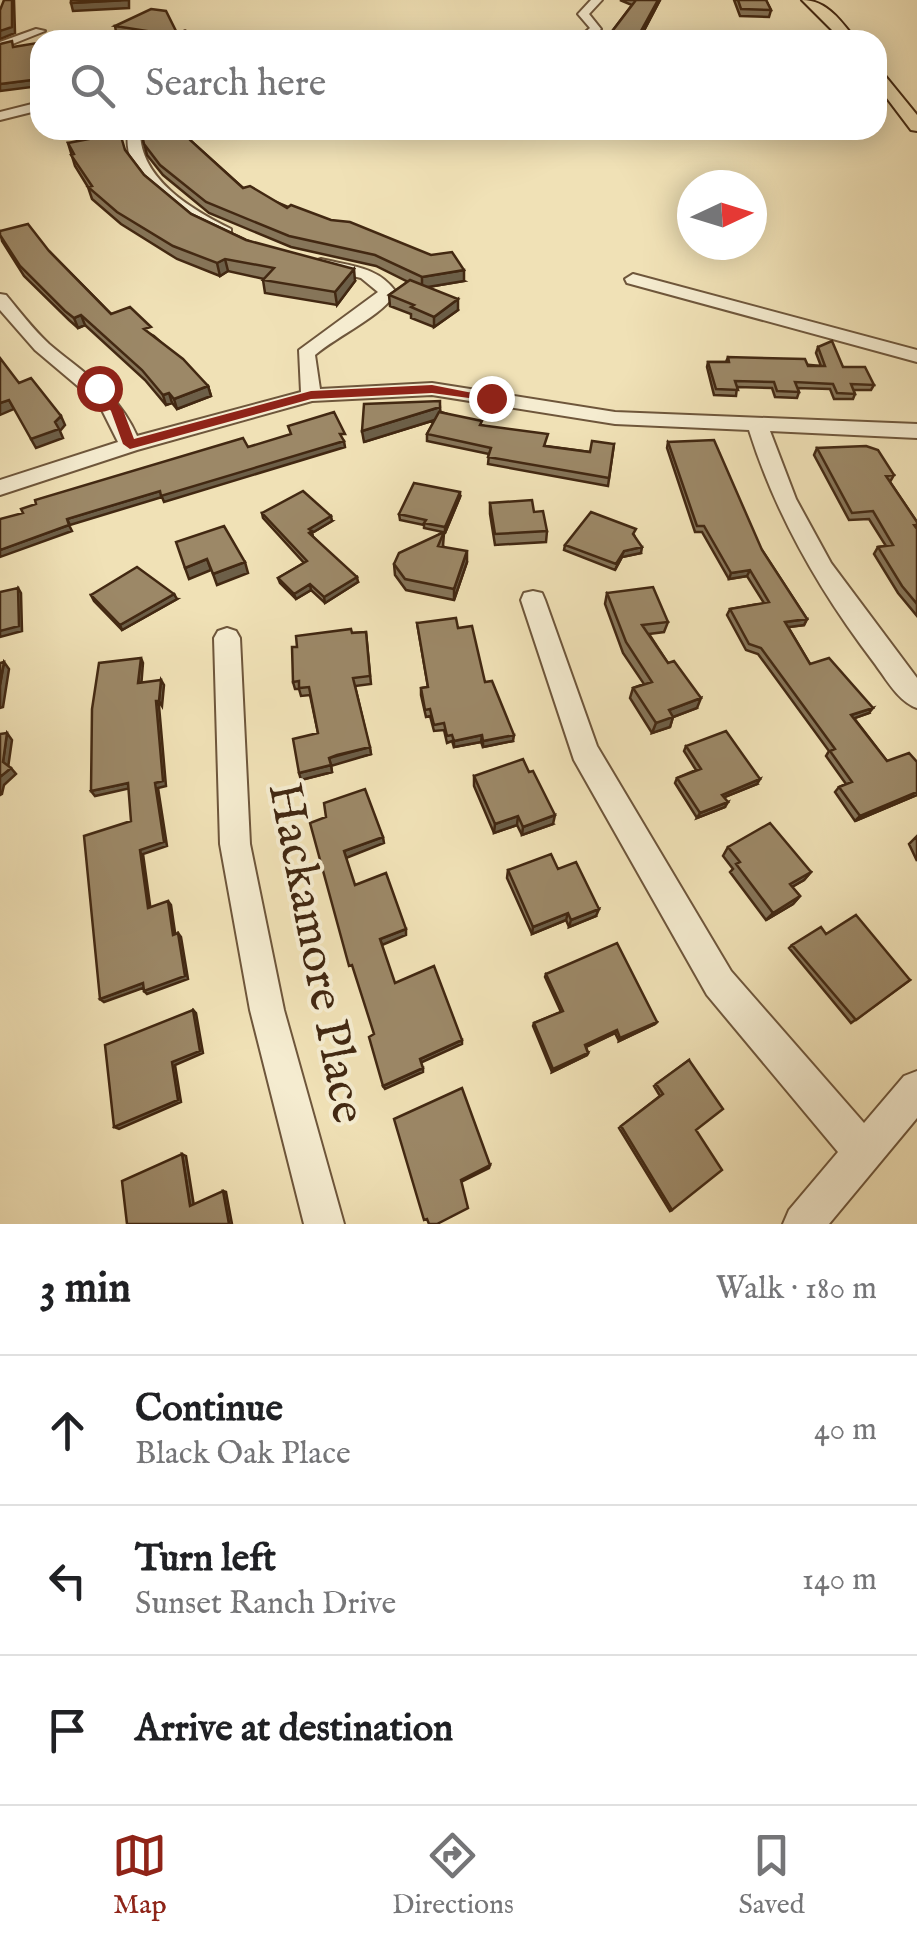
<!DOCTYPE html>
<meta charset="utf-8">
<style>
:root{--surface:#fff;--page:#f6f6f6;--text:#202124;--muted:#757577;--line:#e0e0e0;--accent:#8f2418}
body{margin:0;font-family:"IM FELL English",serif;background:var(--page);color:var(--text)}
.compass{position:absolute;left:677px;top:170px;width:90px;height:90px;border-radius:50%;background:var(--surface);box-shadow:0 5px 25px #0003;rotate:86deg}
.stop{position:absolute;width:30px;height:30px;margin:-22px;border:8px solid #8f2418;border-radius:50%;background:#fff}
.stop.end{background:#8f2418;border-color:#fff;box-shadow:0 2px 10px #0008}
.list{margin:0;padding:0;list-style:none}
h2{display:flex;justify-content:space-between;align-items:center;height:130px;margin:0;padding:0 40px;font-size:42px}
h2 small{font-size:32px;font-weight:400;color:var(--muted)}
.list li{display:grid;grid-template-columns:65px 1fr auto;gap:30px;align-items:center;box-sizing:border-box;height:150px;padding:0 40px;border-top:2px solid var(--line)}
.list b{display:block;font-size:38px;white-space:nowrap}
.list p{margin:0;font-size:32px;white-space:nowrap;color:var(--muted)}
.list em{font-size:32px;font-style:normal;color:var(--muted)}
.icon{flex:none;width:55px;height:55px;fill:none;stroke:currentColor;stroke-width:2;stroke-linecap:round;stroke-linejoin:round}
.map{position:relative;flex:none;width:917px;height:1224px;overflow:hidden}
.search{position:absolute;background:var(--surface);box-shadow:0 5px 25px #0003;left:30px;right:30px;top:30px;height:110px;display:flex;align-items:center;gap:25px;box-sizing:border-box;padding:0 35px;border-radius:30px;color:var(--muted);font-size:38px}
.sheet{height:580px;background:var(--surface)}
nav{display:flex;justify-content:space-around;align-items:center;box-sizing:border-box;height:140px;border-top:2px solid var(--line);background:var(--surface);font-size:28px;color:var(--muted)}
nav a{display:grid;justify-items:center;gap:5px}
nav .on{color:var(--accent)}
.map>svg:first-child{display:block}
</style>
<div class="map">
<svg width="917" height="1224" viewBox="0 0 917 1224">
<rect width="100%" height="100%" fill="#f0e1b6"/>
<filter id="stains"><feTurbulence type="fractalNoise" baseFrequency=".002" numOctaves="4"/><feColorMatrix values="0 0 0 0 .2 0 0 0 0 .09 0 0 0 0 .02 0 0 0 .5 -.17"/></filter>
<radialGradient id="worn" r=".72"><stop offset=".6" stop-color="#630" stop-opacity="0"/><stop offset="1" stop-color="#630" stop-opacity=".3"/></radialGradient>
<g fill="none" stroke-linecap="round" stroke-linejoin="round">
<defs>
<path id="minor" d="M 591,0 L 602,0 L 589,14 L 601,29 L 588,40 L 576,40 L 590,28 L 578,14 Z
M 36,29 L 45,31 L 0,49 L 0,42 Z
M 40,102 L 40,110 L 0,120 L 0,112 Z
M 128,130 L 140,130 C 139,179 192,210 231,229 L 231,235 C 202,238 145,187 132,161 C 127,151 127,141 128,130 Z
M 321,259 C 349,266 378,266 396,292 C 384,315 337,336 315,355 L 320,389 L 432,383 L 615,412 L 917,424 L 917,438 L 770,431 L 796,499 L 831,563 L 917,678 L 917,708 C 899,702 886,679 875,664 C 820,592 776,516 749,430 L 615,424 L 432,395 L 312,401 L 137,450 L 0,495 L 0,480 L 118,442 L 99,404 L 35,350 L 0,310 L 0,294 L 6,295 C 20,312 33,329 49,344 C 84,374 118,392 137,436 L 301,392 L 299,350 L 378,292 L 361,278 L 315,267 L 315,261 Z
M 633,274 L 917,350 L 917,362 L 627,283 L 625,279 Z
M 533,591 L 542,593 L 545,600 L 597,746 L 731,971 L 864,1123 L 904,1076 L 917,1071 L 917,1118 L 829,1224 L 783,1224 L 789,1210 L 838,1152 L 707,995 L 574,760 L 521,600 L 524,593 Z
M 227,628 L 236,631 L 240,638 L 250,844 L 284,1010 L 344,1224 L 304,1224 L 250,1010 L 220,844 L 214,638 L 218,631 Z"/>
<path id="major" d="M 802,0 C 827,0 841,21 856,40 L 842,40 Z
M 877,70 L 882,72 L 917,115 L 917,131 L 911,130 L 877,85 Z"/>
</defs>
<use href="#minor" stroke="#6e563b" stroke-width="4"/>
<use href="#major" stroke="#422812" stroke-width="4"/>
<use href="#minor" fill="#f5ecd0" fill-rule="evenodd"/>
<use href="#major" fill="#f0e1b6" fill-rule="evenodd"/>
</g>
<path fill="#867559" stroke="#422812" stroke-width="2.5" d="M 620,0 L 660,0 L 639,40 L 594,40 L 607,38 L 632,5 Z
M 734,0 L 766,0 L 771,10 L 769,17 L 740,16 Z
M 115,26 L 177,33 L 184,31 L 186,38 L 159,39 L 116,32 Z
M 141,130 L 190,130 L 191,141 L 243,188 L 464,281 L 428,287 L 458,310 L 434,327 L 411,318 L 411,314 L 390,306 L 389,295 L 408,282 L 376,266 L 291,247 L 209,213 L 163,175 L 147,155 Z
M 68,143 L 125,150 L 144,175 L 191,214 L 246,240 L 355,281 L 337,305 L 265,293 L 263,280 L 264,279 L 228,271 L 220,276 L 177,259 L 121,224 L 92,199 L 88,187 L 75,166 Z
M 0,231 L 49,251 L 111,314 L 154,336 L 208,386 L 211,396 L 177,409 L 172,403 L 166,405 L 145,380 L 85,325 L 78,328 L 69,320 L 24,276 L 2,241 Z
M 818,347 L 843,367 L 874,385 L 871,390 L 853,390 L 855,394 L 853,399 L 834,399 L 830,389 L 797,388 L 799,392 L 797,398 L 775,397 L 772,388 L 737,387 L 736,396 L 714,395 L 707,367 L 708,362 L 726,362 L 728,357 L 821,366 L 816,353 Z
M 441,412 L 546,446 L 590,452 L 614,444 L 608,486 L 488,464 L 489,454 L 427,441 L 427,434 L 435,420 L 364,442 Z
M 668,442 L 762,550 L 807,619 L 804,625 L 788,627 L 810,664 L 869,713 L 854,718 L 887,761 L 917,762 L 917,795 L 855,821 L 835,792 L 839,787 L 846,784 L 826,756 L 829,751 L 758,654 L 746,650 L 727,615 L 730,609 L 764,603 L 747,576 L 729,579 L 702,532 L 695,532 L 667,448 Z
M 817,448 L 894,475 L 890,482 L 917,522 L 917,616 L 898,593 L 874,554 L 878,547 L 886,546 L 869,519 L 849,520 L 814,455 Z
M 460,497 L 445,533 L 444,533 L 443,546 L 467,562 L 454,600 L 406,590 L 395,575 L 394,564 L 443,532 L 424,528 L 424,525 L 400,520 L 399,514 Z
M 490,503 L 534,512 L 547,531 L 546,542 L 495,545 L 490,514 Z
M 262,513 L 332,521 L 312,533 L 313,537 L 358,582 L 325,603 L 311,590 L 296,599 L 280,583 L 278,578 L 304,563 L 263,518 Z
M 634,535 L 641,553 L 622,557 L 615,570 L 564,550 L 565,545 Z
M 607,593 L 668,622 L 664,632 L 649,634 L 697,708 L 673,717 L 670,727 L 652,733 L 630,698 L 633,688 L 644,684 L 623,653 L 605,604 Z
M 91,595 L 177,599 L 122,630 L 94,601 Z
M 417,623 L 458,628 L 513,741 L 483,747 L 481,742 L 454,747 L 452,741 L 447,743 L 444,730 L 434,731 L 430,716 L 426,717 L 421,695 L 421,688 L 428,687 Z
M 366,632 L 371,684 L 355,686 L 371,754 L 339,762 L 331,766 L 332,772 L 301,780 L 318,733 L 310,695 L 301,696 L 299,689 L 295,689 L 293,682 L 352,633 Z
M 686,746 L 757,784 L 724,797 L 725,807 L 697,818 L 675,783 L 677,778 L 696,770 L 684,751 Z
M 474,776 L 553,824 L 522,835 L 517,825 L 494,833 L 474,786 Z
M 917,836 L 917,861 L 909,844 Z
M 728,847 L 811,872 L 804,880 L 792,887 L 800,896 L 793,904 L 766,920 L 730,872 L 733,869 L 723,856 Z
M 558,869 L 596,916 L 569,927 L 566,920 L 532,934 L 507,878 L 508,870 Z
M 826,934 L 910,980 L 851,1023 L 789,948 L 792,945 Z
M 546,974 L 657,1022 L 655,1024 L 619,1041 L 615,1033 L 586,1047 L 588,1053 L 587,1055 L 552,1072 L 533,1026 L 534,1023 L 561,1012 L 545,977 Z
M 689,1060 L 696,1130 L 672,1210 L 670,1211 L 619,1128 L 660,1096 L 654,1086 Z"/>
<path fill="#6d5f48" stroke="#422812" stroke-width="2.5" d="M 12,0 L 14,0 L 15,33 L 0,39 L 0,31 Z
M 129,0 L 129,8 L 73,11 L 71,3 Z
M 658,0 L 660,0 L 639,40 L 636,40 Z
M 40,79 L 40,86 L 0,91 L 0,84 Z
M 225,259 L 228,271 L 220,276 L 217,263 Z
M 354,269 L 355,281 L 337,305 L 335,292 Z
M 464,270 L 464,281 L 422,288 L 422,277 Z
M 458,299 L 458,310 L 434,327 L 434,317 Z
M 81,315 L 85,325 L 78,328 L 74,318 Z
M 208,386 L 211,396 L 177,409 L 174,399 Z
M 169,393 L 172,403 L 166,405 L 163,395 Z
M 9,400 L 14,409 L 0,415 L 0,403 Z
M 440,407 L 441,418 L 364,442 L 362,431 Z
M 61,416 L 65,425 L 60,431 L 63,438 L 36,448 L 31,439 L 55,422 Z
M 344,441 L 345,447 L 164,502 L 162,497 L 70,525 L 67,519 L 160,491 Z
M 460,492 L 460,497 L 445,533 L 445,527 Z
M 331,516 L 332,521 L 312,533 L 313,537 L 310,539 L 309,529 Z
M 69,525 L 72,531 L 0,557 L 0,550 Z
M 642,547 L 641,553 L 622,557 L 615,570 L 624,551 Z
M 467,551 L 467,562 L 454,600 L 454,589 Z
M 207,559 L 211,570 L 189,579 L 185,568 Z
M 245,562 L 248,573 L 217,585 L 213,574 Z
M 750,570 L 747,576 L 729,579 L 731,573 Z
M 357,577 L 358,582 L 325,603 L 324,597 Z
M 310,584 L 311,590 L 296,599 L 294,594 Z
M 18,588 L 21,593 L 22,631 L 0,637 L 0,631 Z
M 174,594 L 177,599 L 122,630 L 120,625 Z
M 807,619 L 804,625 L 782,628 L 785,622 Z
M 141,658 L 143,663 L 141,688 L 138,683 Z
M 4,662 L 9,669 L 3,707 L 0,708 L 0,685 Z
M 161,680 L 164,685 L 162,706 L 159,701 Z
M 701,698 L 697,708 L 673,717 L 670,727 L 652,733 L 656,723 L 669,710 Z
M 156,701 L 159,706 L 166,786 L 158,788 L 167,846 L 143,854 L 151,912 L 148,908 L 140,850 L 155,783 Z
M 873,708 L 869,713 L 847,721 L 851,715 Z
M 7,733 L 12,740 L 8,768 L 3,762 Z
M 482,735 L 481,742 L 454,747 L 454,741 Z
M 514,735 L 513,741 L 483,747 L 483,741 Z
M 370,747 L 371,754 L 331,766 L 329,758 Z
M 331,765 L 332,772 L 301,780 L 299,773 Z
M 11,768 L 16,774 L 4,785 L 2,794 L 0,795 L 0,777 Z
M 760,779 L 757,784 L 720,799 L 722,795 Z
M 128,783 L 131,788 L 95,796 L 91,791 Z
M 917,792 L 917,795 L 855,821 L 860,816 Z
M 728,802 L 725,807 L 697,818 L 700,813 Z
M 555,815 L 553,824 L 522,835 L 523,827 Z
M 518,816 L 517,825 L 494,833 L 495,824 Z
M 383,837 L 384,843 L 346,858 L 344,851 Z
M 811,872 L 804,880 L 783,892 L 790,884 Z
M 800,896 L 793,904 L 766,920 L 773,913 Z
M 168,901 L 171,905 L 176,939 L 173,935 Z
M 599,909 L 596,916 L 569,927 L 571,920 Z
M 568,913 L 566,920 L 532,934 L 533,927 Z
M 406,929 L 406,935 L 382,945 L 380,939 Z
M 178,933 L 181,937 L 188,979 L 147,994 L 144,991 Z
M 143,983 L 146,987 L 104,1002 L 100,999 Z
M 193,1010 L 196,1013 L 203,1053 L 175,1065 L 181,1102 L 119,1129 L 114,1127 L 172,1062 Z
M 657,1022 L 655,1024 L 619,1041 L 620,1038 Z
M 617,1030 L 615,1033 L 583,1048 L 585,1045 Z
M 462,1040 L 462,1044 L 420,1063 L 420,1059 Z
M 588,1053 L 587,1055 L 552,1072 L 553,1069 Z
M 423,1068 L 423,1072 L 385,1089 L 383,1086 Z
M 182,1154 L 186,1156 L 194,1206 L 190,1206 Z
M 490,1165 L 489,1168 L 461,1182 L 461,1180 Z
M 223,1191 L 226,1192 L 232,1224 L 229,1224 Z"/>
<path fill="#9c8867" stroke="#422812" stroke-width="2.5" d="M 4,0 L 12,0 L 12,27 L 0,31 L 0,10 Z
M 71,0 L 121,0 L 71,3 Z
M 636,0 L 658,0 L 636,40 L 594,40 L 607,38 Z
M 738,0 L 766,0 L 771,10 L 741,9 Z
M 151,9 L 166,11 L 177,33 L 184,31 L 179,40 L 155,40 L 172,35 L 115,26 Z
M 12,41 L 13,47 L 37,43 L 40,47 L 40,79 L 0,84 L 0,44 Z
M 141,130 L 189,130 L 190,140 L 243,188 L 250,186 L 287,208 L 291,205 L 331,220 L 350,222 L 431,255 L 452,252 L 464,270 L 422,277 L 375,255 L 289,236 L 206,202 L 160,165 L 144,144 Z
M 120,133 L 125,150 L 144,175 L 191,214 L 246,240 L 354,269 L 335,292 L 263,280 L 274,268 L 225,259 L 217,263 L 173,246 L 117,212 L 88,187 L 92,186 L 71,155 L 74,154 L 68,143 Z
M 28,224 L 49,251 L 111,314 L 130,307 L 151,327 L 144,329 L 183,359 L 208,386 L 174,399 L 169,393 L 163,395 L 142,370 L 81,315 L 74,318 L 65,311 L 20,266 L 0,235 L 0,231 Z
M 410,280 L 458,299 L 434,317 L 411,307 L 414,305 L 389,295 Z
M 832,341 L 843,367 L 865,367 L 874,385 L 851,384 L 855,394 L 837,393 L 833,384 L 795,382 L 799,392 L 777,391 L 774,382 L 735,381 L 738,390 L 716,389 L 708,362 L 729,362 L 728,357 L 805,359 L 808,366 L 825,366 L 818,347 Z
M 0,358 L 19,383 L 31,378 L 61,416 L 55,422 L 59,429 L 31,439 L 9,400 L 0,403 Z
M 440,401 L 440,407 L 362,431 L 364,404 Z
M 334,412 L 345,434 L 340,434 L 344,441 L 161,496 L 160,491 L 67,519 L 69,525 L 0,550 L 0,519 L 23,513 L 21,509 L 36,504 L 35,500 L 243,438 L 248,447 L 291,434 L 288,426 Z
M 439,412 L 482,421 L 480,425 L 548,434 L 544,446 L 590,452 L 592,441 L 614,444 L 609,478 L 488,457 L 491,448 L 427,434 Z
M 714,440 L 762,550 L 807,619 L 785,622 L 810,664 L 829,658 L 873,708 L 851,715 L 887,761 L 909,753 L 917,762 L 917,792 L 860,816 L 839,787 L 852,782 L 830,751 L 835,749 L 761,648 L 749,644 L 730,609 L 769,602 L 750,570 L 731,573 L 704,526 L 697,526 L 668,442 Z
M 866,446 L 878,450 L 894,475 L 886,476 L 917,522 L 917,524 L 914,525 L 917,529 L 917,604 L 902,586 L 878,547 L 893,545 L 873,511 L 852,513 L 817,448 Z
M 414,483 L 460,492 L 445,527 L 424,523 L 426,520 L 399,514 Z
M 303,491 L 331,516 L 309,529 L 312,531 L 309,533 L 357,577 L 324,597 L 310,584 L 294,594 L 278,578 L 307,561 L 262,513 Z
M 532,500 L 534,512 L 543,511 L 547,531 L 495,534 L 490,503 Z
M 591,512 L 636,529 L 633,534 L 642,547 L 624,551 L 616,564 L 565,545 Z
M 224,526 L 245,562 L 213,574 L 207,559 L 185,568 L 176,542 Z
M 444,532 L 438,546 L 467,551 L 454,589 L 405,579 L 394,564 L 399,553 Z
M 137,567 L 174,594 L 120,625 L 91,595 Z
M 653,587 L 668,622 L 642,625 L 668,663 L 674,661 L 701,698 L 669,710 L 673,717 L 656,723 L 633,688 L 652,682 L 626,642 L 607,593 Z
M 18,588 L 19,626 L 0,631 L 0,592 Z
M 456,618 L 458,628 L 472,626 L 485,682 L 492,681 L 514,735 L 483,741 L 482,735 L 454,741 L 452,735 L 447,736 L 444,723 L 434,725 L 430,709 L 425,710 L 421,688 L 428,687 L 417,623 Z
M 351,629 L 352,633 L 366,632 L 370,676 L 353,678 L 370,747 L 337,755 L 329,758 L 331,765 L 299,773 L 293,739 L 318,733 L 309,687 L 299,688 L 299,681 L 293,682 L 292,647 L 297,647 L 296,636 Z
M 141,658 L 138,683 L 161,680 L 159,701 L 156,701 L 163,781 L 155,783 L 164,842 L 140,850 L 148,908 L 168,901 L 173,935 L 178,933 L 185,976 L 144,991 L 143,983 L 100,999 L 84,836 L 131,821 L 128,783 L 91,791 L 92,709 L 99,663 Z
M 4,662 L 0,685 L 0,663 Z
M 726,731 L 760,779 L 722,795 L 728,802 L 700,813 L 677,778 L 701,769 L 686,746 Z
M 7,733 L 3,762 L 11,768 L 0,777 L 0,734 Z
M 523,759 L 529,772 L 533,771 L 555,815 L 523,827 L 518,816 L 495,824 L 474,776 Z
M 365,789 L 383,837 L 344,851 L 355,885 L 386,873 L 406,929 L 380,939 L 395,983 L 434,966 L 462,1040 L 420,1059 L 423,1068 L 383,1086 L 369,1037 L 374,1034 L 352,965 L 349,966 L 310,823 L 326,817 L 324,803 Z
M 770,823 L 811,872 L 790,884 L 800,896 L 773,913 L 736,864 L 740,862 L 728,847 Z
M 551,854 L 558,869 L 576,862 L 599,909 L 571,920 L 568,913 L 533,927 L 508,870 Z
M 856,915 L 910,980 L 856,1020 L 792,945 L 821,927 L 826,934 Z
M 617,943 L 657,1022 L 620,1038 L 617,1030 L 585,1045 L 588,1053 L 553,1069 L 534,1023 L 563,1011 L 546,974 Z
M 193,1010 L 200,1051 L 172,1062 L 178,1100 L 114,1127 L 105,1045 Z
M 689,1060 L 723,1109 L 696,1130 L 722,1170 L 672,1210 L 621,1126 L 663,1094 L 656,1084 Z
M 462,1088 L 490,1165 L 461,1180 L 468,1208 L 437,1224 L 429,1224 L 427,1219 L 424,1220 L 394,1119 Z
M 182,1154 L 190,1206 L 223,1191 L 229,1224 L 127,1224 L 122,1181 Z"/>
<path fill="#8f2418" d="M 432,385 L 498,398 L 491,401 L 432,393 L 311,399 L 130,449 L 123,444 L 111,411 L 92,388 L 103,386 L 123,410 L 134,439 L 311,391 Z"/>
<g text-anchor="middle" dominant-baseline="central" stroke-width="8" stroke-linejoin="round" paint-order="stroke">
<g font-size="48" fill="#422812" stroke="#f5ecd0">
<text transform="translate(315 953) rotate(79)">Hackamore Place</text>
</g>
</g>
<rect width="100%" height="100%" filter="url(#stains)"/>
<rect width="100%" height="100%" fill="url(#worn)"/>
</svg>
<svg class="compass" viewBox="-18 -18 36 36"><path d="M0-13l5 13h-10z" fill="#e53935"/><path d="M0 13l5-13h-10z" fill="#757577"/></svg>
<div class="stop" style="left:99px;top:388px"></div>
<div class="stop end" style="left:491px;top:398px"></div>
<div class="search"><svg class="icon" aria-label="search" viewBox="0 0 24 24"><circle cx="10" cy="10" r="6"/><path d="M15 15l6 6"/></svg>Search here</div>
</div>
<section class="sheet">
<h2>3 min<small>Walk · 180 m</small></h2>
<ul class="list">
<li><svg class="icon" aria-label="ahead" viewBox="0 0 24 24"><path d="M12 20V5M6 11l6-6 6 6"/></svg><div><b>Continue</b><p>Black Oak Place</p></div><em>40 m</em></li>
<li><svg class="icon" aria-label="left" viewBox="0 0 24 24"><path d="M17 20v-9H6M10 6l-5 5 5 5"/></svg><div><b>Turn left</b><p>Sunset Ranch Drive</p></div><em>140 m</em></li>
<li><svg class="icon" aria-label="arrive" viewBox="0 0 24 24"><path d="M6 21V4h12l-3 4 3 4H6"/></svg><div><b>Arrive at destination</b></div></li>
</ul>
</section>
<nav>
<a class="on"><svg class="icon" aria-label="map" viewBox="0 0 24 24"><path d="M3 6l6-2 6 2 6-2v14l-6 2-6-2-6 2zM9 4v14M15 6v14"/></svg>Map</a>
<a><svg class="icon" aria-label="directions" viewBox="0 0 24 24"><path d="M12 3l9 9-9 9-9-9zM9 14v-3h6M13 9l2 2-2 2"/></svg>Directions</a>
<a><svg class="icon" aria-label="saved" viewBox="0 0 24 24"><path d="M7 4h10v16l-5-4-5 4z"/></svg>Saved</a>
</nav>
